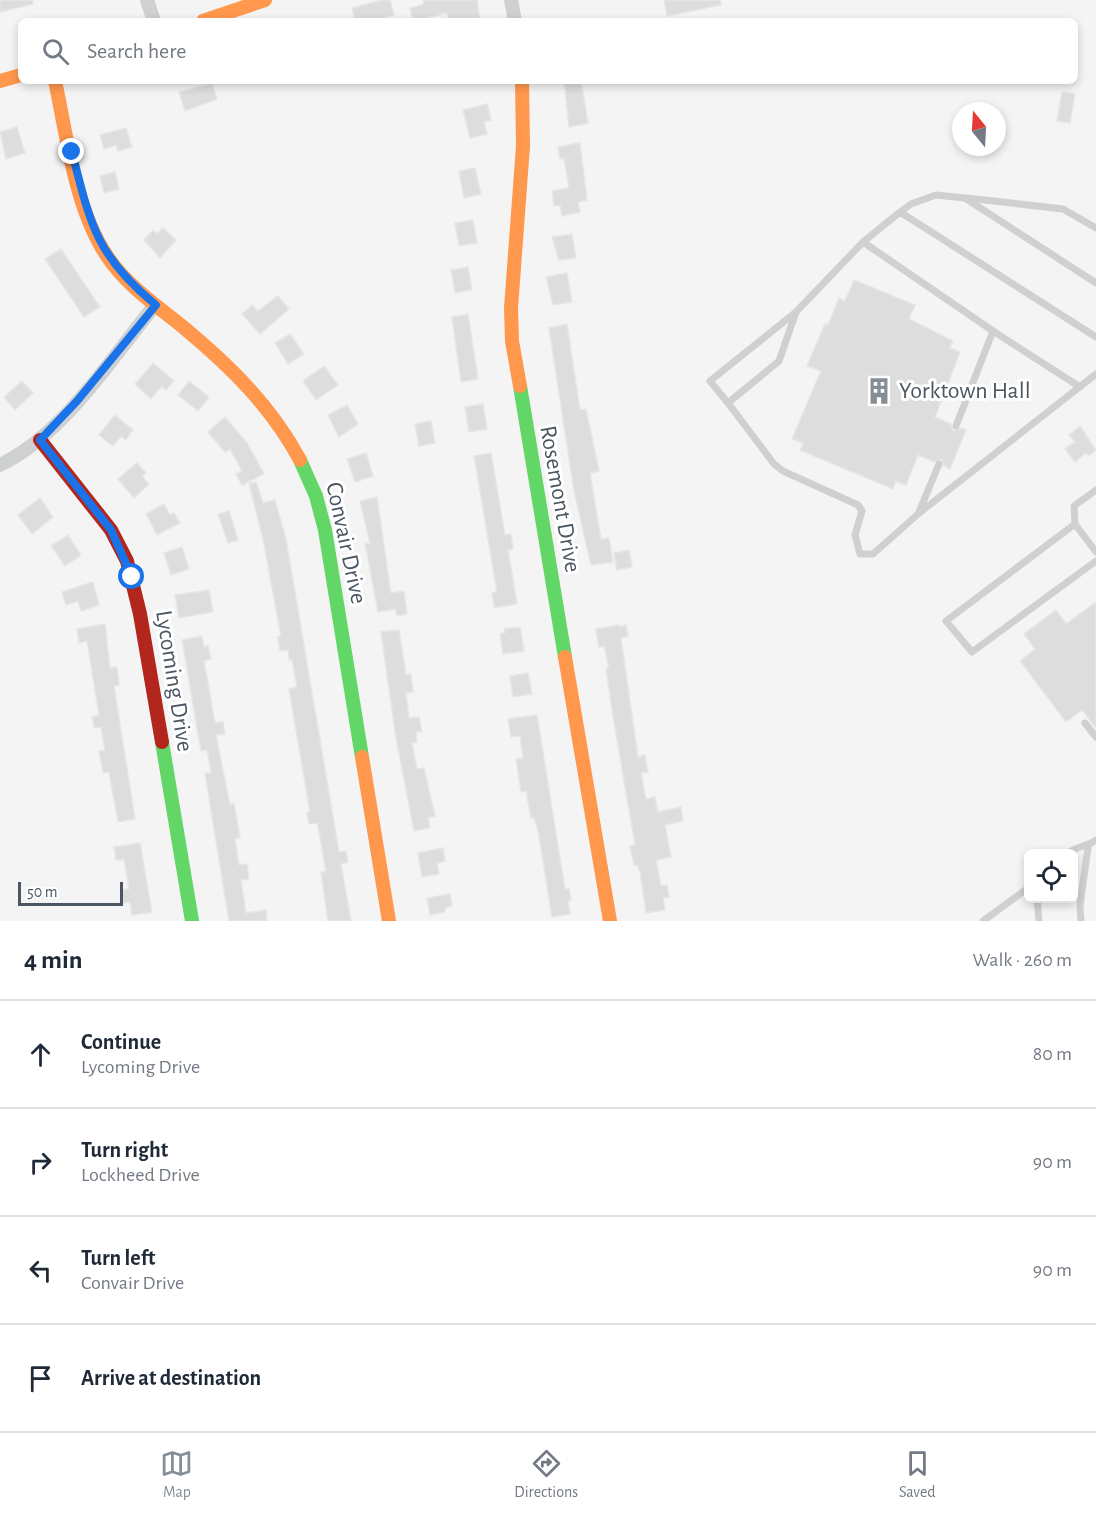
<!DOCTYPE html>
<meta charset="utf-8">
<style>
:root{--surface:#fff;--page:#f6f6f7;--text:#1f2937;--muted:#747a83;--line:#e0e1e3;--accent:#868d94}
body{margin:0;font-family:"Alegreya Sans",sans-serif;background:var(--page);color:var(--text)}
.controls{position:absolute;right:18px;bottom:18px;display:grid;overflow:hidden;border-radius:9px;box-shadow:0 3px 9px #0003}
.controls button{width:54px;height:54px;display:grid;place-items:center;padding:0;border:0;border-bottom:2px solid var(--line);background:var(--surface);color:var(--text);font:30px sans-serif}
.compass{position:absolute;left:952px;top:102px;width:54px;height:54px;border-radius:50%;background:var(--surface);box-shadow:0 3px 9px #0003;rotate:342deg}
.scale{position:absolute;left:18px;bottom:15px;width:105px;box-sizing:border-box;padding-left:6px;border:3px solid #4a5661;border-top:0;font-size:16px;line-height:21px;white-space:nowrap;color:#4a5661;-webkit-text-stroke:4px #fff;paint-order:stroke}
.stop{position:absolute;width:18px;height:18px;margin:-14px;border:4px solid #1a73e8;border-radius:50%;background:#fff}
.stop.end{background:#1a73e8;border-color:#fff;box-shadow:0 2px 6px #0008}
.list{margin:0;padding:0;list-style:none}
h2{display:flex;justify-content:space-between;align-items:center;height:78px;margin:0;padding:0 24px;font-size:26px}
h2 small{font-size:20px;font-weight:400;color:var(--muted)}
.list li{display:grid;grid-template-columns:39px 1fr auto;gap:18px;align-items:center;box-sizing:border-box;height:108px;padding:0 24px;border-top:2px solid var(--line)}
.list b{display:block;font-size:22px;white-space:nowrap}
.list p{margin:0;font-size:20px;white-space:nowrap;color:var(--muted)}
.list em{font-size:20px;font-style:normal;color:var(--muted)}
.icon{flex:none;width:33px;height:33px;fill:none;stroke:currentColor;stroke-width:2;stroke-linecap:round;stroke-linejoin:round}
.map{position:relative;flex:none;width:1096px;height:921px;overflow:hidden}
.search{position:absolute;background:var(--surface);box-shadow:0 3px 9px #0003;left:18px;right:18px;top:18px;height:66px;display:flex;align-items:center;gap:15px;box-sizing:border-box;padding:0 21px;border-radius:9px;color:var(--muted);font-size:22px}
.sheet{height:510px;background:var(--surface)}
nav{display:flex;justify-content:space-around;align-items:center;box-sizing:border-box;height:84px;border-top:2px solid var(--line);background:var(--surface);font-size:16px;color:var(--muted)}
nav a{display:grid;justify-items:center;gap:3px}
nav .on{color:var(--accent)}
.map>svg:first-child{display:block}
</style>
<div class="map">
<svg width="1096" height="921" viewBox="0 0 1096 921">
<rect width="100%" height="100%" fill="#f4f4f4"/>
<path fill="#ddddde" stroke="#e5e6e7" stroke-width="1.5" d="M 0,0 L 32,0 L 33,4 L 0,12 Z
M 382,0 L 390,0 L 394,15 L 374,21 L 355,21 L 352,8 Z
M 423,0 L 477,0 L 480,21 L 449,21 L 447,13 L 413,21 L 410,8 L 424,4 Z
M 664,0 L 720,0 L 721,5 L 667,16 Z
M 564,81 L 581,81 L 588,123 L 569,127 Z
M 212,84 L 217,99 L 185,111 L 179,92 Z
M 1062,92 L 1075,94 L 1070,123 L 1057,121 Z
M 487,104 L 491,120 L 484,122 L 487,134 L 470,138 L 463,110 Z
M 17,127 L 25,153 L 6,159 L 0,132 Z
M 126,128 L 132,147 L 118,151 L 116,145 L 104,149 L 100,135 Z
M 580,143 L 587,200 L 578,202 L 580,212 L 562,216 L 560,205 L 554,206 L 552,191 L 569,188 L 564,158 L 560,159 L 558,147 Z
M 475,168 L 481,194 L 464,198 L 459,171 Z
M 115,172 L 119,189 L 104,193 L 100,176 Z
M 473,220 L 477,243 L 459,246 L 455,223 Z
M 163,228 L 176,240 L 160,258 L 144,240 L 153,230 L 157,234 Z
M 572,234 L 576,258 L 559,260 L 552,237 Z
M 61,249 L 100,307 L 84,317 L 45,259 Z
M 468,267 L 472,290 L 455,293 L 451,270 Z
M 567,273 L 572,302 L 553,305 L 546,277 Z
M 854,280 L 915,305 L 909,319 L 953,341 L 950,348 L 960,352 L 935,417 L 951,424 L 953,431 L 961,428 L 966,430 L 950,469 L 944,466 L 941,459 L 934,462 L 918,455 L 906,485 L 896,481 L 893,489 L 800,450 L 803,443 L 792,439 L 821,371 L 807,366 L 825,324 L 828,325 L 839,298 L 845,301 Z
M 278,296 L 289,309 L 260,334 L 242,314 L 252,305 L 258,311 Z
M 468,314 L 478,379 L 461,382 L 452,317 Z
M 567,324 L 580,410 L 586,409 L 599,471 L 590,473 L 601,539 L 609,538 L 613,562 L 591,565 L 574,491 L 549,328 Z
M 290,334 L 304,354 L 288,364 L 275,343 Z
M 153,363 L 174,381 L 166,390 L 162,386 L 151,399 L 135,384 Z
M 324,366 L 338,385 L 316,400 L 303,381 Z
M 22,381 L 33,393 L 15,410 L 4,397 Z
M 189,381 L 209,397 L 198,411 L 178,395 Z
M 483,404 L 487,429 L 469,432 L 465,407 Z
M 347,405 L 358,424 L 339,437 L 328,415 Z
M 115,415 L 133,430 L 126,440 L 121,436 L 113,446 L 99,435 Z
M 225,417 L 247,443 L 264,474 L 242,485 L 236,474 L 242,471 L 230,449 L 225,452 L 208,432 Z
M 431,421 L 435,443 L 419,446 L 415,424 Z
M 1080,426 L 1096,450 L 1089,456 L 1086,453 L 1075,462 L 1065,449 L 1075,442 L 1069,435 Z
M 366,453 L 373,476 L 355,482 L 347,459 Z
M 491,453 L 505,535 L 511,534 L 513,549 L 508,550 L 517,604 L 499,607 L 494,607 L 492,593 L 497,592 L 474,456 Z
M 137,463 L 146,473 L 142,476 L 149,484 L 134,498 L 118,479 Z
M 256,482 L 263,503 L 275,500 L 286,539 L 339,852 L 346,851 L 348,862 L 341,864 L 351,921 L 328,921 L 321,872 L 326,872 L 320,837 L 317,823 L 309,824 L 307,812 L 310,812 L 289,689 L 297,687 L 292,660 L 289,660 L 288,650 L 280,651 L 278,637 L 281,636 L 263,539 L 249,483 Z
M 377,497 L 391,593 L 404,591 L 407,614 L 397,616 L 395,609 L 378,612 L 365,543 L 370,543 L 360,501 Z
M 40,498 L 53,517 L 32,534 L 18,515 Z
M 164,504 L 170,515 L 174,513 L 180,523 L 157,535 L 146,514 Z
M 229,511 L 238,540 L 228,543 L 218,514 Z
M 68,535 L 81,555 L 65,566 L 51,546 Z
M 182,547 L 189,569 L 171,575 L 164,553 Z
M 629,550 L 632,567 L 617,570 L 614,553 Z
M 93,582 L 99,605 L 81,611 L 78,601 L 66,605 L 62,592 Z
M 209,590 L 213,612 L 179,618 L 175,595 Z
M 1096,602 L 1096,728 L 1082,710 L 1066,722 L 1020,661 L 1035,649 L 1024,634 L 1056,610 L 1066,624 Z
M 105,624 L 110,668 L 117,667 L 119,685 L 114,686 L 135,819 L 118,822 L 109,772 L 103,773 L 99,751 L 105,750 L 101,727 L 94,728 L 92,717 L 99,715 L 87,641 L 79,643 L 77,629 Z
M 619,625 L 619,627 L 626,625 L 628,636 L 621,638 L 638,757 L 645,755 L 648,772 L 641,773 L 646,799 L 655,797 L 658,812 L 681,807 L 683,821 L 665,825 L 671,857 L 656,860 L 661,886 L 667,885 L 669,897 L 663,898 L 665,910 L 646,913 L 640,872 L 637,865 L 634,865 L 630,846 L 635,845 L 612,710 L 606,668 L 609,668 L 604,646 L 599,647 L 596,629 Z
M 520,627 L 524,651 L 503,654 L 500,634 L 505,633 L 504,629 Z
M 399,630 L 406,675 L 411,674 L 413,692 L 406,693 L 409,718 L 419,717 L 422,732 L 416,732 L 417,742 L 412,743 L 417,769 L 424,768 L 435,816 L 428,818 L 430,828 L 414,831 L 396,738 L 381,632 Z
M 202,636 L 204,647 L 208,646 L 211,659 L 204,661 L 215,723 L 223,722 L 225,734 L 216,735 L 230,805 L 234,803 L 240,838 L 235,839 L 239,865 L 247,864 L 249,879 L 241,880 L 246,913 L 266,910 L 267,921 L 229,921 L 205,773 L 211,773 L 207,750 L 201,751 L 182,640 Z
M 528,673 L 532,694 L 513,697 L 510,676 Z
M 537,715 L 565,889 L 569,888 L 571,900 L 568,901 L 570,914 L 552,917 L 538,830 L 534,818 L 531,818 L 526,791 L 521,792 L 516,759 L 523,758 L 520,736 L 511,737 L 508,719 Z
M 140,843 L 152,912 L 132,915 L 130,902 L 123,903 L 121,890 L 129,889 L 124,859 L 116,860 L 114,847 Z
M 443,848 L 445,861 L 437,863 L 439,874 L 422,877 L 418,853 Z
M 450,894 L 452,906 L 445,908 L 445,912 L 430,915 L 427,898 Z"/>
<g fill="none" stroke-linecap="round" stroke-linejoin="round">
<path stroke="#ced0d2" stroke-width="7" d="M 967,198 L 1063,209 L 1096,228
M 900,212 L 911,204 L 936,195 L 965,198 L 1096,283
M 863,242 L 796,312 L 779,361 L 728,403 L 774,464 L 783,471 L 858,505 L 862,511 L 855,535 L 860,554 L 873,554 L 918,514 L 1096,374
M 993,331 L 863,242 L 900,212 L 1096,337
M 728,403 L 710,381 L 796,312
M 956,426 L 993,331 L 1080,387
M 1096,490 L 1074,506 L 1075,524 L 946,621 L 972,652 L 1096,561
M 919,512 L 939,464
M 1075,524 L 1096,552
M 1085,723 L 1096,737
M 1067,854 C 1075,846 1087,847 1096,840
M 1037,898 L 1039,921
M 983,921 L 1028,888
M 1081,921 L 1080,906 L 1088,847"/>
<path stroke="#ced0d2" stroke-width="14" d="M 147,0 L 154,21
M 511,0 L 515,21
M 0,465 C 64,434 111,359 155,305"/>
<path stroke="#63d668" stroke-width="14" d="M 520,386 L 565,657
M 300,460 L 316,496 L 325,530 L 362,757
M 162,742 L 192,921"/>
<path stroke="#ff974d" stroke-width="14" d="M 203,21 L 265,0
M 0,81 L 21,75
M 55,81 C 67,136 75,209 107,256 C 126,285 156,305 183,327 C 230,366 271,406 300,460
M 520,386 L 512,341 L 511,308 L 523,146 L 522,81
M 565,657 L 610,921
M 362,757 L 389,921"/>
<path stroke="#b3261e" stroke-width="14" d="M 40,440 L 111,530 L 127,561 L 140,614 L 162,742"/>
</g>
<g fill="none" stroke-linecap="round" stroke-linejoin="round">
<path stroke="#1a73e8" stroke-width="8" d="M 72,152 C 90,223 96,256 156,305 L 77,401 L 40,440 L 111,530 L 132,577"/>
</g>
<defs>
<symbol id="building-bare" viewBox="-9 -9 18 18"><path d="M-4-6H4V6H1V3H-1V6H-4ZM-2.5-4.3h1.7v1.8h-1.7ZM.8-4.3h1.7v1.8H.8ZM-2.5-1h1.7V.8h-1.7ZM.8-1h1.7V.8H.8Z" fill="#868d94" stroke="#fff" stroke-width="2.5" paint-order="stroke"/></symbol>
</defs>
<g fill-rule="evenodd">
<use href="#building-bare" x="860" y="372" width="38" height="38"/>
</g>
<g text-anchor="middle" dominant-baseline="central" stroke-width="6" stroke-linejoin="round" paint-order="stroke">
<g font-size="24" fill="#4a5661" stroke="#fff" text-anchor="start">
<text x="899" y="391">Yorktown Hall</text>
</g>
<g font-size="24" fill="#4a5661" stroke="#fff">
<text transform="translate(560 499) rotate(80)">Rosemont Drive</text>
<text transform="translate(346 543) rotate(78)">Convair Drive</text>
<text transform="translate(174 681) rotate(81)">Lycoming Drive</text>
</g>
</g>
</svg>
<div class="controls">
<button><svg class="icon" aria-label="locate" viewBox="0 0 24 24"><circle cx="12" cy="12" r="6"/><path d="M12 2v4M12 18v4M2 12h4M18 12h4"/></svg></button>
</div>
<svg class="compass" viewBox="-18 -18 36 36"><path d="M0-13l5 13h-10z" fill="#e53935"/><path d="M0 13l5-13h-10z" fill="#747a83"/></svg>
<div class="scale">50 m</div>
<div class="stop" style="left:132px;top:577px"></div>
<div class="stop end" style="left:72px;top:152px"></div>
<div class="search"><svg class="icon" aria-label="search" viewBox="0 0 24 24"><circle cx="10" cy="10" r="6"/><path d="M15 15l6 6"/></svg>Search here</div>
</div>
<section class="sheet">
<h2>4 min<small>Walk · 260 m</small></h2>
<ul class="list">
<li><svg class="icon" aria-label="ahead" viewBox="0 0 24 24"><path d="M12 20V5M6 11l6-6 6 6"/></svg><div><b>Continue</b><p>Lycoming Drive</p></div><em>80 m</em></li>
<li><svg class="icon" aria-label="right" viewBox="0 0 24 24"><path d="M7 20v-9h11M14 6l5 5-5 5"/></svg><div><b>Turn right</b><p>Lockheed Drive</p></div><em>90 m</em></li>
<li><svg class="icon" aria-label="left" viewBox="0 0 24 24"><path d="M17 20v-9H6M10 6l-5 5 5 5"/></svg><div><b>Turn left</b><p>Convair Drive</p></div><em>90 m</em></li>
<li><svg class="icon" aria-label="arrive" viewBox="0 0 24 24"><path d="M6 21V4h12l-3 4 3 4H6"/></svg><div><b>Arrive at destination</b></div></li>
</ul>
</section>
<nav>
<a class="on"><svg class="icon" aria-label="map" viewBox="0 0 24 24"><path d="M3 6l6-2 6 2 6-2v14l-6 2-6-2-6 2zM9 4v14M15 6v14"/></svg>Map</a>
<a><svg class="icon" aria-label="directions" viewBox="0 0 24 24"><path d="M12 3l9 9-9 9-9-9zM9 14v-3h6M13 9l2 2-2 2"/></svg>Directions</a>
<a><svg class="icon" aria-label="saved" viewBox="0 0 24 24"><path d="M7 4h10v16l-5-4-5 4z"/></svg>Saved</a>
</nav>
